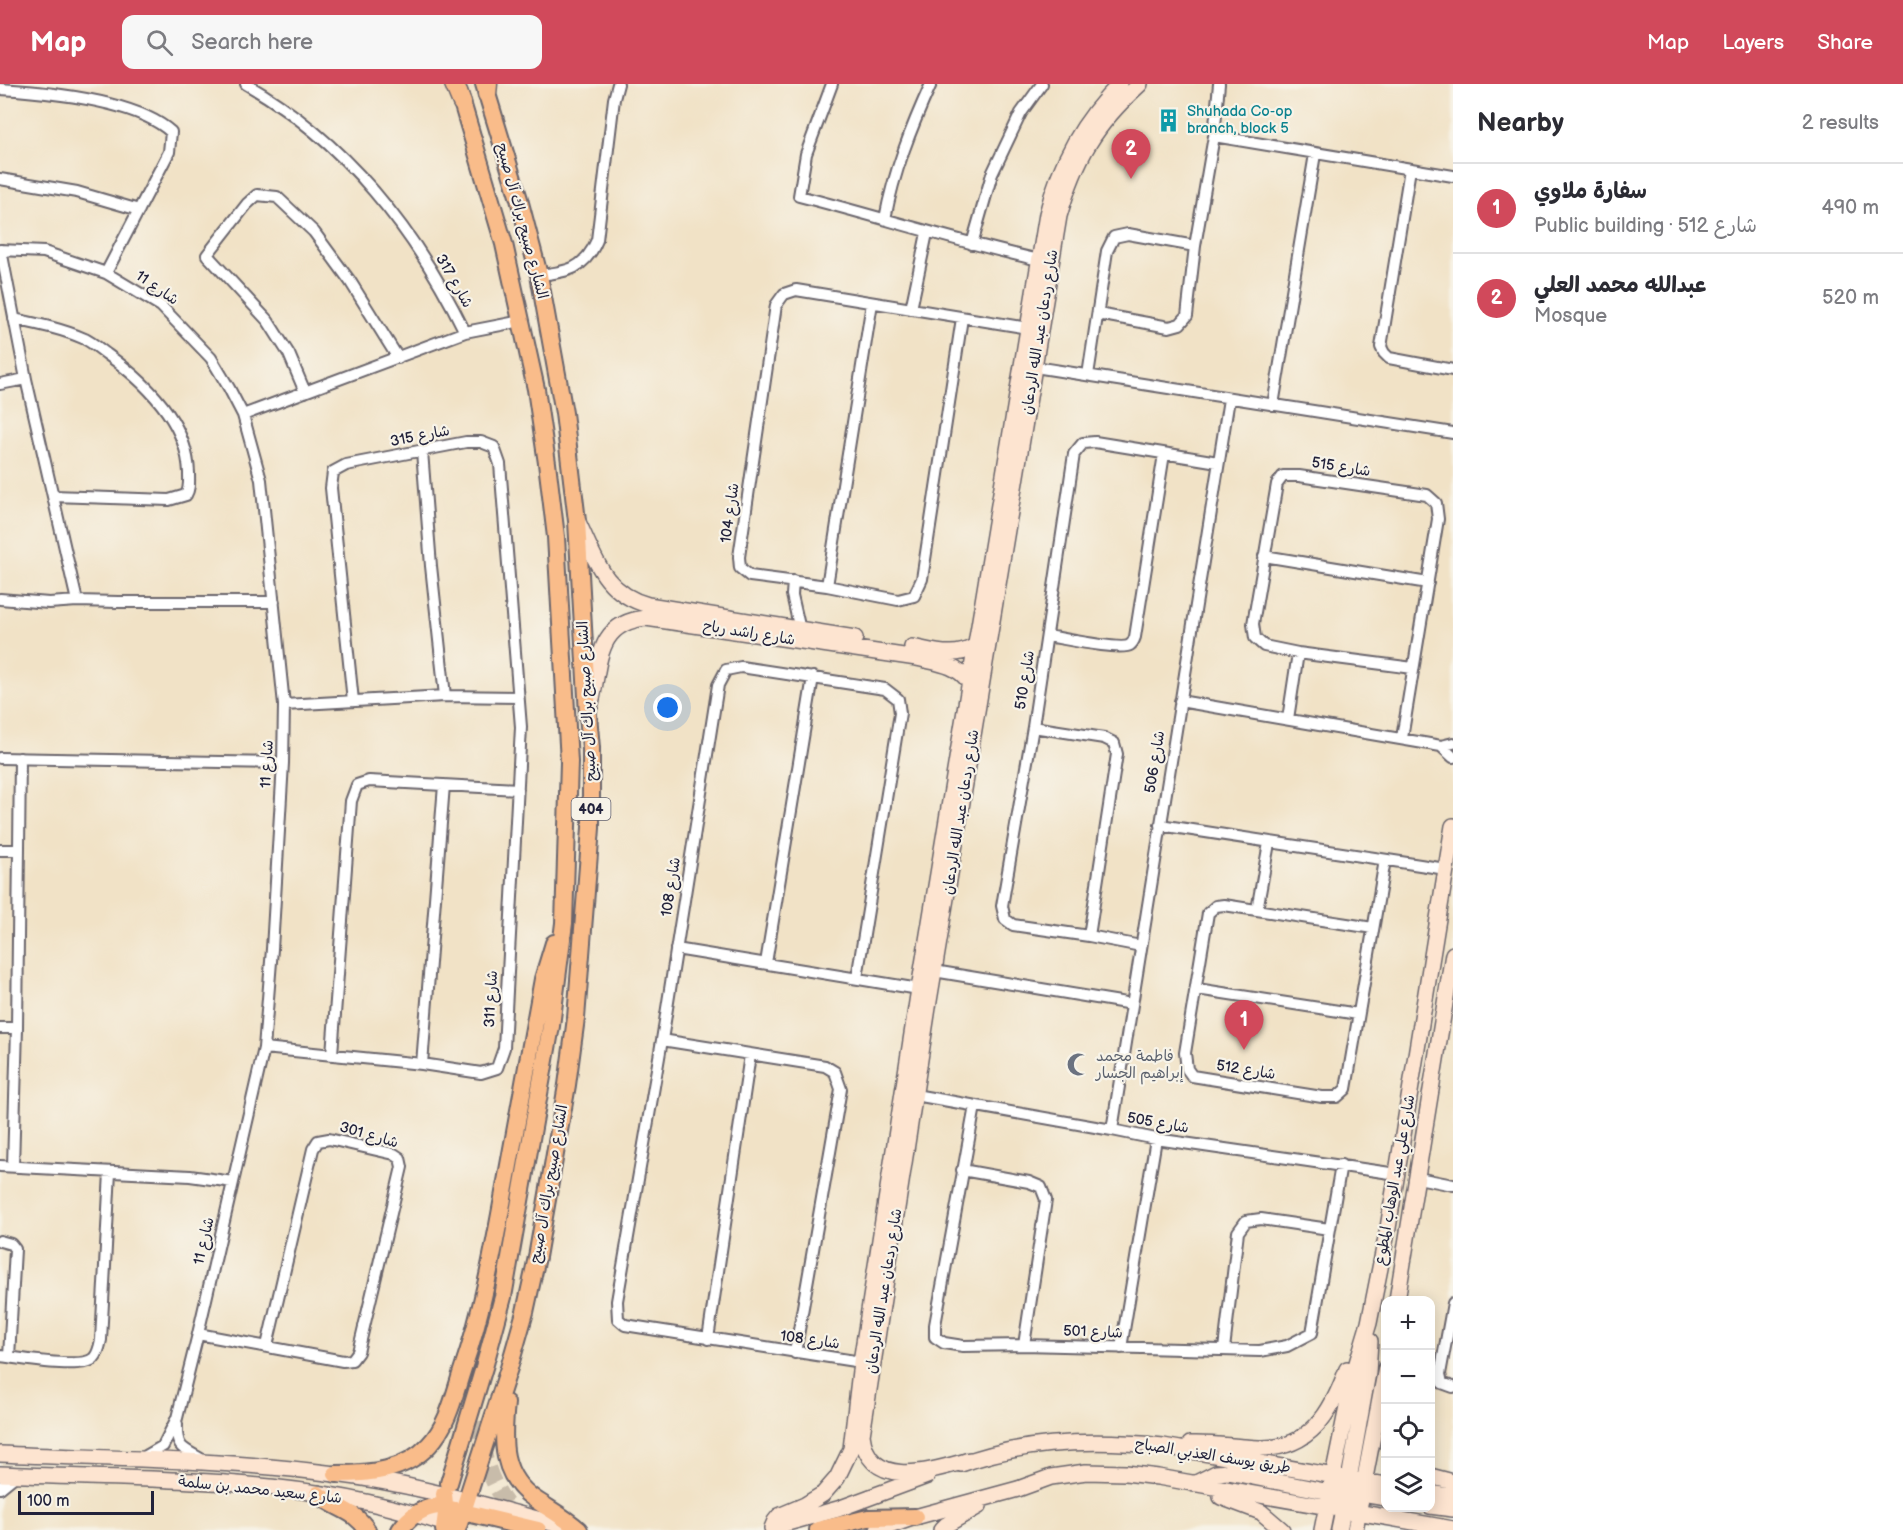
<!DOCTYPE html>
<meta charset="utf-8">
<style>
:root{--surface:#fff;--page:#f7f7f7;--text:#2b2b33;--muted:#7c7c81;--line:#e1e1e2;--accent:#d1495b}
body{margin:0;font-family:"Balsamiq Sans","Playpen Sans Arabic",sans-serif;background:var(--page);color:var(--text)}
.controls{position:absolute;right:18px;bottom:18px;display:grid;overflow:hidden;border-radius:12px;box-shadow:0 3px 15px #0003}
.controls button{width:54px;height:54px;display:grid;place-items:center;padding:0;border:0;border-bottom:2px solid var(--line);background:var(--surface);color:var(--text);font:30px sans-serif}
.scale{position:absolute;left:18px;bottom:15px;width:136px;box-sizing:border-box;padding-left:6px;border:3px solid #22223b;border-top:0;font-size:16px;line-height:21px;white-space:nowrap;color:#22223b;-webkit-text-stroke:4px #f7f3e8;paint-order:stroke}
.you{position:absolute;left:668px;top:624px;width:21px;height:21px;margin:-15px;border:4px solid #fff;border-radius:50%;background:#1a73e8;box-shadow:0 0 0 9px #1a73e833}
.badge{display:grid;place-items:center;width:39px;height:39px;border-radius:50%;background:var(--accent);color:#fff;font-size:20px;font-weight:700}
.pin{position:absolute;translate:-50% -50px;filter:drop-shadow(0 2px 3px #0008)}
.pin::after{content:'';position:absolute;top:32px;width:21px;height:18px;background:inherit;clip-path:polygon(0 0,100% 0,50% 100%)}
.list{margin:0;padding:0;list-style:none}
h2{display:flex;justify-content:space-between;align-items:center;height:78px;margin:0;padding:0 24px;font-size:26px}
h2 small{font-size:20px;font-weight:400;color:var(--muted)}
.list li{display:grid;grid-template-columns:39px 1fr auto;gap:18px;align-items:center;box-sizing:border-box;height:90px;padding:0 24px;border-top:2px solid var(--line)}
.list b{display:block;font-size:22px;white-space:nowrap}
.list p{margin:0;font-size:20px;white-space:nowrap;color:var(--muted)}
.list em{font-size:20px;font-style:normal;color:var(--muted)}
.icon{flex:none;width:33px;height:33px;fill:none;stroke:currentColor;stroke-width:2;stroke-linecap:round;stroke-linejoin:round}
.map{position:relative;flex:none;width:1453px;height:1446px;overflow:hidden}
header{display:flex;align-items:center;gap:36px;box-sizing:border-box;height:84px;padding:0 30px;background:var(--accent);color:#fff}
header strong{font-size:28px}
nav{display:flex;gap:33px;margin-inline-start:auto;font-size:21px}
.search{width:420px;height:54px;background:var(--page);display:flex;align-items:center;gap:15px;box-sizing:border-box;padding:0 21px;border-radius:12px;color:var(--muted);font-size:22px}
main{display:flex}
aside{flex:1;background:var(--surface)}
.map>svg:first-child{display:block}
</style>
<header>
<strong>Map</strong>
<div class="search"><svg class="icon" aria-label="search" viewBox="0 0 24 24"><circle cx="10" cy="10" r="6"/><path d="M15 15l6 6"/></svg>Search here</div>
<nav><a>Map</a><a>Layers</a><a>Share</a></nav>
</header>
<main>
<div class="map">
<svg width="1453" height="1446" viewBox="0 0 1453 1446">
<rect width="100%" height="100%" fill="#f7f3e8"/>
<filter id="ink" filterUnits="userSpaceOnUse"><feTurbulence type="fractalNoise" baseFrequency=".0167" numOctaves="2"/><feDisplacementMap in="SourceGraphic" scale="12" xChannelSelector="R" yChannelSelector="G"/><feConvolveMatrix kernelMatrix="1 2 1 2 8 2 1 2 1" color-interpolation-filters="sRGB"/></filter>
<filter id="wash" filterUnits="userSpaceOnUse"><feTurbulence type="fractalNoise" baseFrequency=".008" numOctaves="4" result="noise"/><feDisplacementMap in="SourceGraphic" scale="24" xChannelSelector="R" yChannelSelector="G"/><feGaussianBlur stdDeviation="1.35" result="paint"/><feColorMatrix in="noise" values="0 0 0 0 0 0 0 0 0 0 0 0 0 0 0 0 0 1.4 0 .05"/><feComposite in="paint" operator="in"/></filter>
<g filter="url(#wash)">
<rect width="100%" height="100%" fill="#f1e2c6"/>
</g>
<g filter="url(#ink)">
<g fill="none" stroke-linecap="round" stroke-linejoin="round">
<path stroke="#c8bcaa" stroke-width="16" stroke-dasharray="16 8" stroke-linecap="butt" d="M 480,1337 C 481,1374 493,1408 520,1436"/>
<defs>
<path id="street" d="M 832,0 L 806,70 L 799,112 C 881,133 961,159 1044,177
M 0,5 C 48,8 136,16 171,48 L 169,68 L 106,189
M 1214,52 L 1453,92
M 1410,85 L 1381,263 L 1384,269 L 1389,274 L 1453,286
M 0,95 L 77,108 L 139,126
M 885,135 C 894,87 911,44 931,0
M 972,160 L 992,90 L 1021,29 L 1042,0
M 0,166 L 44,168 L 106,189 L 161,222 L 211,274 L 229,304 L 243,331 L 261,396 L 284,621 L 283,679 L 272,865 L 264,964 L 198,1250 L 177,1334 L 163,1362 L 144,1373
M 1,166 L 26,295 L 77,517
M 539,191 C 568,188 585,185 597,156 L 614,15 L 618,0
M 911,225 L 927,149
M 1098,230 L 1169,243 L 1180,240 L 1187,232 L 1195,162 L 1214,52 L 1219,0
M 962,234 L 922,495 L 914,512 L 898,516 L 827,502 L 750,492 L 740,484 L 739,473 L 776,221 L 784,210 L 796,206 L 1028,244
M 14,235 C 38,240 63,245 85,255 C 93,259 101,266 108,271 C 147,299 187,339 189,389 C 189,398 190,404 186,411 L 169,416 L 53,412
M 465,248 L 521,237
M 1035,283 L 1453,349
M 1088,291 L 1107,167 L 1114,153 L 1128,150 L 1195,162
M 0,300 L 26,295
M 305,308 L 289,270 L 268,237 L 207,171 L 247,120 L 257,111 L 277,113 L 314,148 L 350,197 L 398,274
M 1273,321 L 1315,70
M 243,331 L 465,248 C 416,147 344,56 246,0
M 422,367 L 431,482 L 445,612
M 1264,472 L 1428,499
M 793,497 L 792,511 L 800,546
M 827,502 L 872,219
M 0,515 L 49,519 L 77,517 L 118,518 L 274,518
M 1047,552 C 1061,554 1121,567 1130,561 C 1133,559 1134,556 1135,553 L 1164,370
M 1180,617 L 1441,662 L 1453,659
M 284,621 L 445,612 L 518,613
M 1288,635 L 1298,569
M 1033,643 L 1104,654 L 1114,659 L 1117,670 L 1089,852
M 1402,654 L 1438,435 L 1436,419 L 1427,411 L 1299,392 L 1283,392 L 1277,400 L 1253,540 L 1255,554 L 1264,562 L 1298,569 L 1413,584
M 1441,662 L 1453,673
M 0,674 L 283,679
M 1160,741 L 1446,785
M 0,766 L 18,766
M 1257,826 L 1269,759
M 1373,844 L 1224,821 L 1216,822 L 1208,829 L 1185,969 L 1187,985 L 1192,992 L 1322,1013 L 1337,1013 L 1346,1005 L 1385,776
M 1141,862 L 1089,852 L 1013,841 L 1005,835 L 1002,822 L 1033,643 L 1074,370 L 1083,359 L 1095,358 L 1218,378
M 676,865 L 919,905
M 766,879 L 813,593
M 934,887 L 1132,920
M 857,894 L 900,629 L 898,615 L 885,605 L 741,583 L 726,586 L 718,601 L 662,956 L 617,1217 L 618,1235 L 625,1241 L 861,1278
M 1197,905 L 1358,930
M 0,944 L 17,944
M 662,956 L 825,982 L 835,988 L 841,1005 L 795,1269
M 264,964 L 422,980 L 481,989 L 497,984 L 504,964 L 521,643 L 500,380 L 494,363 L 481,358 L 466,358 L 346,381 L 333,388 L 331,404 L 353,617
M 332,970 L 351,717 L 357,701 L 369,697 L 518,705
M 422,980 L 444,701
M 915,1011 L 1112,1046 L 1156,1055 L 1397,1090
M 975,1022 L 935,1241 L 935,1253 L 944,1259 L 963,1262 L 1024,1261 L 1260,1267 L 1287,1262 L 1312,1249 L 1341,1081
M 1112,1046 L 1229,315
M 0,1082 L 190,1092 L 233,1098
M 13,1082 L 17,944 L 20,674
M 962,1086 L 1029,1098 L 1041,1103 L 1046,1116 L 1024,1261
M 1418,1094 L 1453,1101
M 0,1157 L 11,1160 L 15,1165 L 9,1273
M 1453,1219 L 1440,1290 L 1442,1299 L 1453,1303
M 198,1250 L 343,1277 L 352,1276 L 358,1268 L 402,1083 L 400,1074 L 394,1070 L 329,1055 L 318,1057 L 313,1065 L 267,1262
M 708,1255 L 750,971
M 1121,1264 L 1156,1055
M 1224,1265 L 1238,1148 L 1246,1137 L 1261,1135 L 1329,1145
M 0,1272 C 18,1274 83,1286 94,1274 C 98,1270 100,1261 101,1256 L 110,1088
M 177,1340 C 176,1367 184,1364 204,1377
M 0,1404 L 16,1391"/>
<path id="secondary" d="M 578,438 C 596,476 604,509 648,521 L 855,554
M 912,563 C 933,567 956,575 975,562
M 590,623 C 601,584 593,539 646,534 L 917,574 C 937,579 957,580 969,598
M 1397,1216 L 1453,870
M 1190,1360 C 1213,1359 1235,1363 1259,1364 C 1310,1366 1332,1328 1347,1285
M 0,1370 C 112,1375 224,1375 335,1390 C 418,1400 498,1425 578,1446
M 970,1376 C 933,1386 869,1408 862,1351 L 929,917 L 1059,132 C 1076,73 1095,41 1140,0
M 961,1380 C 1025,1356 1096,1355 1163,1362 L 1386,1401
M 0,1390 C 151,1397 309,1390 454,1443
M 1430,1392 L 1453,1398
M 1194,1400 L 1216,1389 L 1228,1388 L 1330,1408 L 1340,1407
M 1430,1409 L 1453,1413
M 1354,1412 L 1362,1410 L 1386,1414
M 1221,1413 L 1261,1428 L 1282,1446
M 1430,1422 L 1453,1425
M 1358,1429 L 1351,1413 L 1349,1395 L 1368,1289 L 1370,1257
M 773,1443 L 838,1425 L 927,1392
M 772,1444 L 775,1437 L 779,1432 L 805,1421 L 823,1410 L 837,1394 L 851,1365 L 861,1278 L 919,905 L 1047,130 C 1059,81 1083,36 1120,0
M 878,1446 L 915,1433 L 1018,1405 L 1051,1393 L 1086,1388 L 1126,1389 L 1158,1393 L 1453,1445
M 941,1446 L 946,1441 L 979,1422
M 1322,1446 L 1354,1289 L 1369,1239 L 1388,1144 L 1453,742
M 1339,1446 L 1343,1427 L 1342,1416
M 1355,1446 L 1386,1284"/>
<path id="primary" d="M 506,1319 C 502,1357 500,1392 536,1416 C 551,1426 566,1434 579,1446
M 336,1390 C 370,1390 405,1387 429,1361 C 448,1341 454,1312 462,1287 C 484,1223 495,1158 507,1092 C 519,1026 531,960 543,895 L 554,859
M 449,1399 L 485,1280 L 503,1213 L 551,942 L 564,839 L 569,678 L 556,453 L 547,379 L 536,305 L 504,160 L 459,8
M 318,1410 C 335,1425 354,1425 367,1446
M 444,1410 L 446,1429 L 444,1446
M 400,1446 C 409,1433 422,1424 438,1422 L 538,1446
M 457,1446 L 509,1284 L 525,1228 L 537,1173 L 567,1001 L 576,934 L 591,744 L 591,664 L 588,631 L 577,437 L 564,329 L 539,191 L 519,115 L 484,0
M 818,1446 L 868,1434 L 915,1433"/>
<path id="highway" d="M 454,0 L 462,19
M 487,10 L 488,0"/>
</defs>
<use href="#street" stroke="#6a656c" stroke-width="14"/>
<use href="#secondary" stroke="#6a656c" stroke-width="18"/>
<use href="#primary" stroke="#6a656c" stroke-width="20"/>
<use href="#highway" stroke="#6a656c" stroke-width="21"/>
<use href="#street" stroke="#fff" stroke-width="10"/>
<use href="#secondary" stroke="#fde4d0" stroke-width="15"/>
<use href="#primary" stroke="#f9bc8a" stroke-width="16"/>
<use href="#highway" stroke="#f9bc8a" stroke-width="18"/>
</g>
</g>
<defs>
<symbol id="building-bare" viewBox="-9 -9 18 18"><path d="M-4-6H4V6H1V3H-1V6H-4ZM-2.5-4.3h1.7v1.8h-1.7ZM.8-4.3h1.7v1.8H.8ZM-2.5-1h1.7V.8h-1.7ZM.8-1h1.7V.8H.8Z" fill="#0f9aa8" stroke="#f7f3e8" stroke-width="2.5" paint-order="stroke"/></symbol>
<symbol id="mosque-bare" viewBox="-9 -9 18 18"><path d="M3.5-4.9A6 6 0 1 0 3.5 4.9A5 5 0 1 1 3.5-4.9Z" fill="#6b7280" stroke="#f7f3e8" stroke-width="2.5" paint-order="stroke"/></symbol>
</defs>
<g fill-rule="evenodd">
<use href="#building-bare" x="1152" y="20" width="33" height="33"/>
<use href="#mosque-bare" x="1062" y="964" width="33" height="33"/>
</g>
<g text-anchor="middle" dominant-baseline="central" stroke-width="4.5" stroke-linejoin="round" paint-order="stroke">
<rect fill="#f7f3e8" stroke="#62616f" stroke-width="1.5" x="571.5" y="714" width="39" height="22" rx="4.5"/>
<g font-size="14" font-weight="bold" fill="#22223b">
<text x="591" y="725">404</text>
</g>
<g font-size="15" fill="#0d838f" stroke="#f7f3e8" text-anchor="start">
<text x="1187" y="27">Shuhada Co-op<tspan x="1187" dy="17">branch, block 5</tspan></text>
</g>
<g font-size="15" fill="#22223b" stroke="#f7f3e8">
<text transform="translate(522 137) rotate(75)">الشارع صبيح براك آل صبيح</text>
<text transform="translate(454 197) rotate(60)">شارع 317</text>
<text transform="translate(157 204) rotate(35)">شارع 11</text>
<text transform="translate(1040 248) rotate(-81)">شارع ردعان عبد الله الردعان</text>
<text transform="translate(420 352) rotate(-11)">شارع 315</text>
<text transform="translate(1341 383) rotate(9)">شارع 515</text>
<text transform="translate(730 429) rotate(-82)">شارع 104</text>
<text transform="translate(749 549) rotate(9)">شارع راشد رباح</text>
<text transform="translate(1025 596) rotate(-81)">شارع 510</text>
<text transform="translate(587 617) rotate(-93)">الشارع صبيح براك آل صبيح</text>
<text transform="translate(1155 678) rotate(-81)">شارع 506</text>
<text transform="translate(267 680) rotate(-87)">شارع 11</text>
<text transform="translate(961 728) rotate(-81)">شارع ردعان عبد الله الردعان</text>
<text transform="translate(671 803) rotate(-81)">شارع 108</text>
<text transform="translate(491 915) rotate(-87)">شارع 311</text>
<text transform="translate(1246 986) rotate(9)">شارع 512</text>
<text transform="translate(1158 1039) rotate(10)">شارع 505</text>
<text transform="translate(369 1051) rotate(16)">شارع 301</text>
<text transform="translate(1395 1096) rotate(-80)">شارع علي عبد الوهاب المطوع</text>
<text transform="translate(549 1100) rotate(-80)">الشارع صبيح براك آل صبيح</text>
<text transform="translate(204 1157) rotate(-77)">شارع 11</text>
<text transform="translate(884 1207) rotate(-81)">شارع ردعان عبد الله الردعان</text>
<text transform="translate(1093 1248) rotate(2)">شارع 501</text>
<text transform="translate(810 1256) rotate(8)">شارع 108</text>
<text transform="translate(1213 1372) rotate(9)">طريق يوسف العذبي الصباح</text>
<text transform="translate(260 1406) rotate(6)">شارع سعيد محمد بن سلمة</text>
</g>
<g font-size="15" fill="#5b616d" stroke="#f7f3e8" text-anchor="start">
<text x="1096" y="972">فاطمة محمد<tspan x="1096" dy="17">إبراهيم الجسار</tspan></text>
</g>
</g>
</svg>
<div class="controls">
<button>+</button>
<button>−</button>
<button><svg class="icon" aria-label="locate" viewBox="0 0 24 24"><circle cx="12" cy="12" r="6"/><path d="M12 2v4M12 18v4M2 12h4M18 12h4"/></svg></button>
<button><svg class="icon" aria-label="layers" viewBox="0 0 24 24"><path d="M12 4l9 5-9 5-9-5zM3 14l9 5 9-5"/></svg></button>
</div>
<div class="scale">100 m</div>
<div class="you"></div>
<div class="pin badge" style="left:1244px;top:966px">1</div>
<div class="pin badge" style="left:1131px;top:95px">2</div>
</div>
<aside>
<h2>Nearby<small>2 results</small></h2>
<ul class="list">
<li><span class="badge">1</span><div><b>سفارة ملاوي</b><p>Public building · شارع 512</p></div><em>490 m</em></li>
<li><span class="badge">2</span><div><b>عبدالله محمد العلي</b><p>Mosque</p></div><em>520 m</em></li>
</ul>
</aside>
</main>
